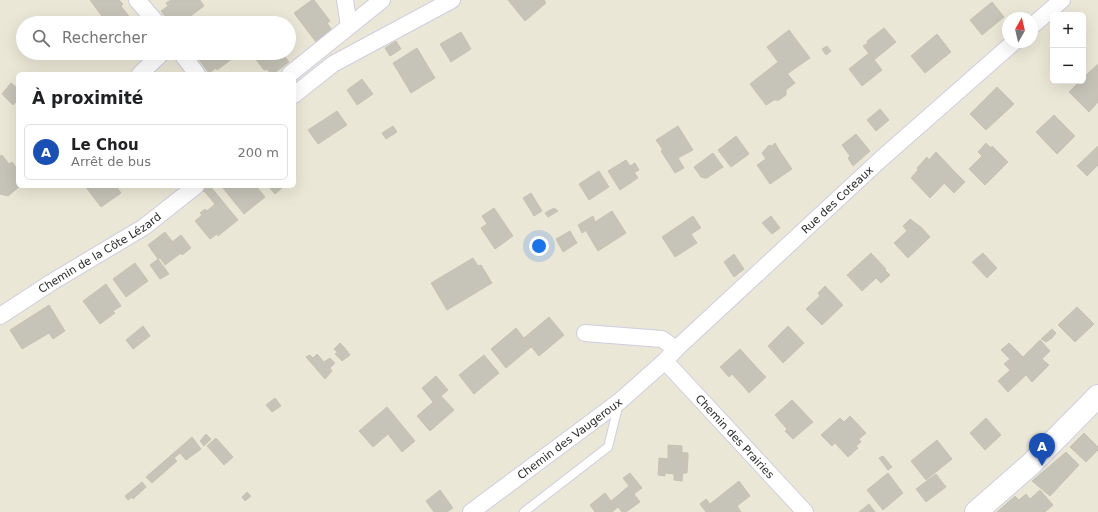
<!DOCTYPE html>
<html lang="fr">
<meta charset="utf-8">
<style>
:root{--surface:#fff;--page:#f2f2f2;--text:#202124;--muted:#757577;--line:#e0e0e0;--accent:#7c3aed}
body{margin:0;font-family:"DejaVu Sans",sans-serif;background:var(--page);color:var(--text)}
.controls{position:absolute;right:12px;top:12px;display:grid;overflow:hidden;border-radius:6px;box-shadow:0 4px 16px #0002}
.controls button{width:36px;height:36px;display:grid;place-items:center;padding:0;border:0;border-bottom:1px solid var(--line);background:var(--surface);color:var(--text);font:20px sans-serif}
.compass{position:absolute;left:1002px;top:12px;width:36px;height:36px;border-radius:50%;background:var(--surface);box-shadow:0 4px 16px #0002;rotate:8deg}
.you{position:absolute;left:539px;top:246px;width:14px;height:14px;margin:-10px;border:3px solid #fff;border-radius:50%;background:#1a73e8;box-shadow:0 0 0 6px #1a73e833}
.badge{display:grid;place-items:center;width:26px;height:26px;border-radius:50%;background:var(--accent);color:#fff;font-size:13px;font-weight:700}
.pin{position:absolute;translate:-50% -33px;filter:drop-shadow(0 1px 2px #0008)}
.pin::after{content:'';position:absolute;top:21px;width:14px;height:12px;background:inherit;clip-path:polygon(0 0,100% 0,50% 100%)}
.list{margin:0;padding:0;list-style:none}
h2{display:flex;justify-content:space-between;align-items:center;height:52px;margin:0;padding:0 16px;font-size:17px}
h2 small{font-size:13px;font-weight:400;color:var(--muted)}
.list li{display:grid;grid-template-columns:26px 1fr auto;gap:12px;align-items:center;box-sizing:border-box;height:56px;margin:0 8px 8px;padding:0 8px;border:1px solid var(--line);border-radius:6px}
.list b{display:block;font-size:15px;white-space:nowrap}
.list p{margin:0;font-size:13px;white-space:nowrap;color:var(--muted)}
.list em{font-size:13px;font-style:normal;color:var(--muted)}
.icon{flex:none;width:22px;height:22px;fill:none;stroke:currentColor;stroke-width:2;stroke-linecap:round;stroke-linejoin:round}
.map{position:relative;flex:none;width:1098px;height:512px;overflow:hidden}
.search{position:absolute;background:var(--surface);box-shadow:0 4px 16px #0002;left:16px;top:16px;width:280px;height:44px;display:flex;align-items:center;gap:10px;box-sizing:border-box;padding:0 14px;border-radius:22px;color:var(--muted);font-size:15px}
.panel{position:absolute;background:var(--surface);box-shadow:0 4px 16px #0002;left:16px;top:72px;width:280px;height:116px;border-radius:6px}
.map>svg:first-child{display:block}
</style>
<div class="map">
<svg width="1098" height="512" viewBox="0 0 1098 512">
<rect width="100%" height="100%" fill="#ebe7d7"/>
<path fill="#c6c3b8" stroke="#c6c3b2" d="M 90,0 L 119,0 L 123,4 L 121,6 L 131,19 L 133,18 L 137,23 L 107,23 Z
M 171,0 L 200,0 L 204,6 L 181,23 L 171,23 L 161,11 L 168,6 L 166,3 Z
M 312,0 L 314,0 L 330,21 L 327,23 L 332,30 L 316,42 L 294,13 Z
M 508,0 L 544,0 L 546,3 L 525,21 Z
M 992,2 L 1004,17 L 982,35 L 970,20 Z
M 884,28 L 896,42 L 874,60 L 863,46 L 868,43 L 867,41 Z
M 789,30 L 810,58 L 787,74 L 767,47 Z
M 461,32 L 471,49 L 451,62 L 440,44 Z
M 937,34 L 951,52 L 925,73 L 911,56 Z
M 396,41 L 401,49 L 390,56 L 385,48 Z
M 827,46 L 831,51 L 826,55 L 822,49 Z
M 417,48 L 435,78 L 411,93 L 393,63 Z
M 199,53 L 240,53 L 217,70 L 216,68 L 209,73 L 196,56 Z
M 251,53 L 282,53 L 289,62 L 273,74 L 271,74 L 267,69 L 264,70 Z
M 869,53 L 882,70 L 862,86 L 849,69 Z
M 778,62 L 795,83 L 786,90 L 786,95 L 779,100 L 774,100 L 766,105 L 750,84 Z
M 1098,64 L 1098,102 L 1089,112 L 1069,92 L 1080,81 L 1083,81 L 1083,78 Z
M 362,79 L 373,94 L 357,105 L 347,90 Z
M 11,83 L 18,89 L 18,100 L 6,89 Z
M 997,87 L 1014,104 L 986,130 L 970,114 Z
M 6,89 L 18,100 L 13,105 L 2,94 Z
M 880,109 L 889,120 L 876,131 L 867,120 Z
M 337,111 L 347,125 L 318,144 L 308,130 Z
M 1054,115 L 1067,128 L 1060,134 L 1069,142 L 1057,154 L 1036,132 Z
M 393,126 L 397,132 L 386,139 L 382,133 Z
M 678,126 L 693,150 L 678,158 L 684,168 L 675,173 L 661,151 L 663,150 L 656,140 Z
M 1067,128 L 1075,136 L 1069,142 L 1060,134 Z
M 856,134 L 870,151 L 853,166 L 848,158 L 850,156 L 842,145 Z
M 736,136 L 749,154 L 731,167 L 718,150 Z
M 775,143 L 779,150 L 766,159 L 762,153 L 769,145 L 772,146 Z
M 986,143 L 991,148 L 992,146 L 1008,162 L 985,185 L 969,169 L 982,156 L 978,152 Z
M 1098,146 L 1098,165 L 1087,176 L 1077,166 Z
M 779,150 L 792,169 L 770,184 L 757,165 Z
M 936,152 L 955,172 L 930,198 L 911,178 L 918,170 L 917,168 L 927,157 L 929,160 Z
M 713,153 L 723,167 L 707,178 L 704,178 L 701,177 L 694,167 Z
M 2,155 L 9,164 L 12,162 L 18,170 L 18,186 L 20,186 L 8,196 L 0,194 L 0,156 Z
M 626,160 L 638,178 L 620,190 L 608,171 Z
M 635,163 L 639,170 L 634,173 L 630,166 Z
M 599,171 L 609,187 L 589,200 L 579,184 Z
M 955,172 L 965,182 L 954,193 L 944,183 Z
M 85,186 L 116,186 L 121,193 L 101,207 Z
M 201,186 L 210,186 L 238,220 L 218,236 L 217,234 L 210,239 L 195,221 L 202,215 L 200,213 L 205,209 L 207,211 L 215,204 L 205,192 L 197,189 Z
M 225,186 L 256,186 L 265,197 L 244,214 L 223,188 Z
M 268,186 L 282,186 L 283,187 L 275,194 Z
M 531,193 L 542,211 L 534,216 L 523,198 Z
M 494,208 L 513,236 L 495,249 L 481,228 L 487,224 L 482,216 Z
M 554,208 L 558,211 L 548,217 L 545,213 Z
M 612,211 L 626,233 L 598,251 L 586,231 L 596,224 L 595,222 Z
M 593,216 L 596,224 L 582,233 L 578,225 Z
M 693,216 L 701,228 L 691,234 L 697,243 L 675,257 L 662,237 Z
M 771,216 L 780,228 L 772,234 L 762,223 Z
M 910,219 L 922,228 L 930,237 L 908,258 L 894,243 L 907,231 L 903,226 Z
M 570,231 L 577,243 L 563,252 L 556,239 Z
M 165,232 L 181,253 L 165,265 L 160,258 L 158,259 L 148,245 Z
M 181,235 L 191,248 L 182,255 L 172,242 Z
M 871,253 L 886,269 L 885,270 L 890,275 L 881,283 L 876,278 L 862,291 L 847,275 Z
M 983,253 L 997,268 L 987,278 L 972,262 Z
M 734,254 L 744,269 L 734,277 L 724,262 Z
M 473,258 L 478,266 L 481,265 L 492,283 L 447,310 L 431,283 Z
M 158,259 L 169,274 L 160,279 L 150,265 Z
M 135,263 L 148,281 L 126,297 L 113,279 Z
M 106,284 L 121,306 L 113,311 L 115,313 L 100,324 L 83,301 Z
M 825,286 L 843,305 L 822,325 L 806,309 L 820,296 L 818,293 Z
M 49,305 L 65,331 L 53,339 L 49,333 L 22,349 L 10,330 Z
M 1077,307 L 1094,324 L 1075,342 L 1058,325 Z
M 549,317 L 564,335 L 539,356 L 524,338 Z
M 143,326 L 150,336 L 133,349 L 126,340 Z
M 788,326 L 804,343 L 783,363 L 768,346 Z
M 516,328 L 531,347 L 506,368 L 491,349 Z
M 1052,329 L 1056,333 L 1052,338 L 1046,342 L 1041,339 Z
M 1040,340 L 1050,351 L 1026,375 L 1001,350 L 1009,343 L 1023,357 Z
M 340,343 L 344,347 L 337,352 L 334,349 Z
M 344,347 L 350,355 L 342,361 L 335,354 Z
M 740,349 L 760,371 L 744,387 L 732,374 L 729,377 L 720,367 Z
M 317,354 L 324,362 L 330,358 L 335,363 L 330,368 L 332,371 L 325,379 L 306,357 L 310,355 L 313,358 Z
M 484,355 L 499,373 L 474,394 L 459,375 Z
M 1010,359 L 1016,365 L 1010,370 L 1004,364 Z
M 1042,359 L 1049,365 L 1032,382 L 1026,375 Z
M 1016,365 L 1026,375 L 1008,392 L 998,381 Z
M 760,371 L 766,377 L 749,393 L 744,387 Z
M 436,376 L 448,390 L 441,396 L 454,410 L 445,418 L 432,403 L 433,402 L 422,388 Z
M 275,398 L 281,406 L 272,412 L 266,405 Z
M 792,400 L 813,422 L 793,439 L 785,431 L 787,429 L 775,415 Z
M 432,403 L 445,418 L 430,431 L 417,416 Z
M 387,407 L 415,441 L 402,452 L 388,434 L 373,447 L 359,431 Z
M 850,416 L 866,433 L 859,439 L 861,442 L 856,446 L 858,448 L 848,457 L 835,443 L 832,446 L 821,435 L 840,418 L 844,422 Z
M 986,418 L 1001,435 L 985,450 L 970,433 Z
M 1084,433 L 1098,447 L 1098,450 L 1086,462 L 1070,447 Z
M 206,434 L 211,439 L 204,446 L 200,441 Z
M 192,437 L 201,449 L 186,460 L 180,453 L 174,458 L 177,461 L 152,483 L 146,477 Z
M 216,438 L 233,457 L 224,465 L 207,446 Z
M 937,440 L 952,459 L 926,480 L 911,461 Z
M 668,445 L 682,446 L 682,453 L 677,452 L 677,456 L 688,457 L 687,473 L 683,473 L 682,481 L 674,480 L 674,474 L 665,473 L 665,476 L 658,475 L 659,458 L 668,459 Z
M 677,452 L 688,453 L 688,457 L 677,456 Z
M 1066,452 L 1079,465 L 1050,496 L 1032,481 Z
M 883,456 L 892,467 L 888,470 L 879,458 Z
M 630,473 L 642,488 L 634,494 L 640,502 L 626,512 L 622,512 L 618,507 L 612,512 L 595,512 L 590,505 L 605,493 L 611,501 L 629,486 L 623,478 Z
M 888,473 L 903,493 L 883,510 L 867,490 Z
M 936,474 L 946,487 L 926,502 L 916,489 Z
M 739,481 L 750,496 L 737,506 L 741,512 L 716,512 L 710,504 Z
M 142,482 L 146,487 L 133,499 L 132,497 L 128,500 L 125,496 Z
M 440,490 L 453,508 L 447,512 L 434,512 L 426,501 Z
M 1040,490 L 1053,505 L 1045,512 L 997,512 L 1015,496 L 1019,500 L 1026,494 L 1030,499 Z
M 247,492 L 251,496 L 245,501 L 242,497 Z
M 706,499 L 710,504 L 716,512 L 706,512 L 700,504 Z
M 869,504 L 875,512 L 859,512 Z"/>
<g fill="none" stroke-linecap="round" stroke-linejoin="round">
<defs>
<path id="service" d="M 524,512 L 608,447 L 619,403"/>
<g id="minor">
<path d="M 137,0 L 157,23"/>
<path d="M 345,0 L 349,26"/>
<path d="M 1032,26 L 1062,0"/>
<path d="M 181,53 L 197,74"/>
<path d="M 140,74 L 162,53"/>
<path d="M 290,74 L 382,0"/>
<path d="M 294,95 L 333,64 L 452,0"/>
<path id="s1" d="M 0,316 L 52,282 L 144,227 L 196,186"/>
<path d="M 585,333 L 662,339 L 676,349"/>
<path id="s2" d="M 665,361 L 805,512"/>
<path id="s3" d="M 471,512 L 620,401 L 665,361 L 676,349 L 881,159 L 1014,42"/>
</g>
<path id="secondary" d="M 976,512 L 1031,464 L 1098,396"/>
</defs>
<use href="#service" stroke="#cecde1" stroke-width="10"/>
<use href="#minor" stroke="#cecde1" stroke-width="18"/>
<use href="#secondary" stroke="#cecde1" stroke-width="24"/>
<use href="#service" stroke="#fff" stroke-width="8"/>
<use href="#minor" stroke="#fff" stroke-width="16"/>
<use href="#secondary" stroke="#fff" stroke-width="22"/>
</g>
<g text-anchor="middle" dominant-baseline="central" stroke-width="3" stroke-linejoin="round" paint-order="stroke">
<g font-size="11" fill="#272727" stroke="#fff">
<text stroke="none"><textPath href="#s3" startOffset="482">Rue des Coteaux</textPath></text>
<text stroke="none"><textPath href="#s1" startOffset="118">Chemin de la Côte Lézard</textPath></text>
<text stroke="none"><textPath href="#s2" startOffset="103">Chemin des Prairies</textPath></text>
<text stroke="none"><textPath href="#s3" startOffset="123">Chemin des Vaugeroux</textPath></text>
</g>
</g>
</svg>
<div class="controls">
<button>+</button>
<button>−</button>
</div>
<svg class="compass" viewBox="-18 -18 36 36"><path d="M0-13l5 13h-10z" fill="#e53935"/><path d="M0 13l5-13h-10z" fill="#757577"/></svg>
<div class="you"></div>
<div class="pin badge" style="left:1042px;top:466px;background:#1a4fb4">A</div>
<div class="search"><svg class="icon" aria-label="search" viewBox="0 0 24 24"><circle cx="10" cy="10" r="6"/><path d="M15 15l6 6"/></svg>Rechercher</div>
<section class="panel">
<h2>À proximité<small></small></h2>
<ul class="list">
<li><span class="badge" style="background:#1a4fb4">A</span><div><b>Le Chou</b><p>Arrêt de bus</p></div><em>200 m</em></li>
</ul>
</section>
</div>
